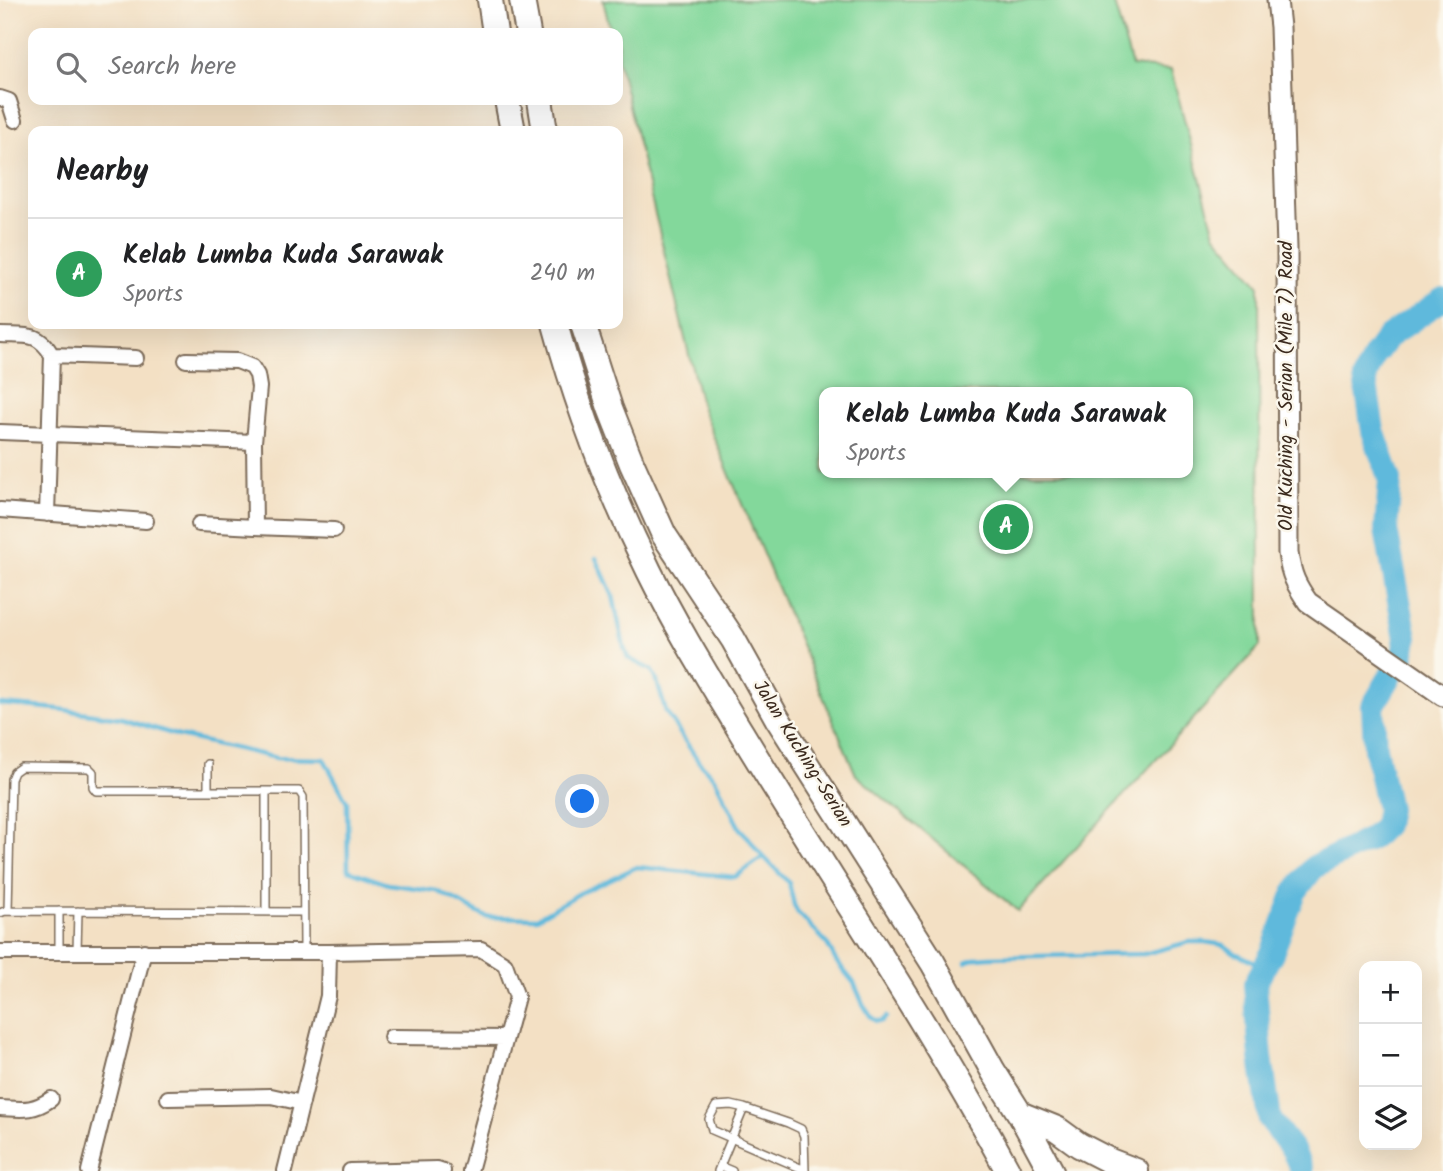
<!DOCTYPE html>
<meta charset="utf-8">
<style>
:root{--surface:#fff;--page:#f2f2f2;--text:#202124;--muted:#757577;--line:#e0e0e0;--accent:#db2777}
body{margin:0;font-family:Kalam,sans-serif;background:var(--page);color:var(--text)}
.controls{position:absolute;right:21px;bottom:21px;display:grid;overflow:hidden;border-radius:14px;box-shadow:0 7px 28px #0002}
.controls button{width:63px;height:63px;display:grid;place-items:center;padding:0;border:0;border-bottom:2px solid var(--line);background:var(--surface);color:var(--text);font:35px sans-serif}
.you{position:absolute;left:583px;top:802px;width:24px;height:24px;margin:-18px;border:5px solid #fff;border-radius:50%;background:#1a73e8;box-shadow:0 0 0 10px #1a73e833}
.badge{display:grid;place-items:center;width:46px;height:46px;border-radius:50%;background:var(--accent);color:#fff;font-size:23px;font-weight:700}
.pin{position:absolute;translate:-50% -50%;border:4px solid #fff;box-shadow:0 2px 7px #0006}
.popup{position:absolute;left:819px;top:387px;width:374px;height:91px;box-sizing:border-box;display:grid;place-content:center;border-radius:14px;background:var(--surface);filter:drop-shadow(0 2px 5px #0005);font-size:23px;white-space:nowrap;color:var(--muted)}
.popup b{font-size:26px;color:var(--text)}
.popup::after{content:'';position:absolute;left:50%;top:100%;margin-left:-14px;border:14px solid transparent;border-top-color:var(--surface)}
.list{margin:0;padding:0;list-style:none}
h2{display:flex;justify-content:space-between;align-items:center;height:91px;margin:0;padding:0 28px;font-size:30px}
h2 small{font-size:23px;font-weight:400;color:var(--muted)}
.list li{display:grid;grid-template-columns:46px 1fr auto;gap:21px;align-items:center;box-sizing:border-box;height:112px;padding:0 28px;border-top:2px solid var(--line)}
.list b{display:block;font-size:26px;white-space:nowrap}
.list p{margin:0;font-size:23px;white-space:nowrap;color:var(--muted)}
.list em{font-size:23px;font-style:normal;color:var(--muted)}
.icon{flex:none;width:38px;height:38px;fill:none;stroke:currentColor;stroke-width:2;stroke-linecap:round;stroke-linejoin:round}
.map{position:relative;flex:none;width:1443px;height:1171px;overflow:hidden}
.search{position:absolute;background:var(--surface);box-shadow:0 7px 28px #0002;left:28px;top:28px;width:595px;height:77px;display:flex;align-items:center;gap:18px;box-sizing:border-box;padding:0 24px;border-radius:14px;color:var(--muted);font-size:26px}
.panel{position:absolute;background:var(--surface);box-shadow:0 7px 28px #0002;left:28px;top:126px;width:595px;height:203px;border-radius:14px}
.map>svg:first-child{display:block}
</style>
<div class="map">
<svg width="1443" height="1171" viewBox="0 0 1443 1171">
<rect width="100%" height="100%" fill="#fbf7ec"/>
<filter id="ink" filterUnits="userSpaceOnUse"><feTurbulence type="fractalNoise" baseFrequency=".0143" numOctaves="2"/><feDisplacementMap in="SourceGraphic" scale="14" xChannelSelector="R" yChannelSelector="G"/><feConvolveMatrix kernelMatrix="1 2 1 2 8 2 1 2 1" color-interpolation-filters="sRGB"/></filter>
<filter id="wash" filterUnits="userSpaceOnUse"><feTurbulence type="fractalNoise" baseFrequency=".00686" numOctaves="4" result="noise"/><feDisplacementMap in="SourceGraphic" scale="28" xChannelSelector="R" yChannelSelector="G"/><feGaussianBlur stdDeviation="1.57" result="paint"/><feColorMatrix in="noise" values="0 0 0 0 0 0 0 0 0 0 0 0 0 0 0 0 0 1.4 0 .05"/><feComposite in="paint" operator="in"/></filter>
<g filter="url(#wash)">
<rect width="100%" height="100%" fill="#f3e0c4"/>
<path fill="#83d89b" stroke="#5f815c" stroke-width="2" fill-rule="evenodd" d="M 603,0 L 1113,0 L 1132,66 L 1171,70 L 1215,234 L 1259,286 L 1260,646 L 1018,911 L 856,775 L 702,409 L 618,60 L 618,33 L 611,33 ZM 824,392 L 1188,392 L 1188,473 L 824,473 Z"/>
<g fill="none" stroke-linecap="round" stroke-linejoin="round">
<path stroke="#5fb9dc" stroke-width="4.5" d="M 596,558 L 613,596 L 624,647 L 628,658 L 651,670 L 656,678 L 666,712 L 699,762 L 715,779 L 740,829 L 748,837 L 757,850 L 789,883 L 794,905 L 798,913 L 826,942 L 836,961 L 854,983 L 863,1004 L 871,1017 L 876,1021 L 882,1021 L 886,1017
M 0,704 L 58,709 L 121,718 L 179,736 L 277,758 L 324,759 L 347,802 L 348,870 L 388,884 L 437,891 L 486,917 L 537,918 L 580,893 L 637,867 L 735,877 L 763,857
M 966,962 L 977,958 L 989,957 L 1144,954 L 1189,942 L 1205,942 L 1224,945 L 1235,953 L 1264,966"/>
<path stroke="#5fb9dc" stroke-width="24" d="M 1302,1171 L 1293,1150 L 1270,1120 L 1261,1057 L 1255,984 L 1272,953 L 1295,892 L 1314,867 L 1372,838 L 1385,825 L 1388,809 L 1375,748 L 1373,706 L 1403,655 L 1406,638 L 1386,530 L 1390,480 L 1373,431 L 1365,378 L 1374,356 L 1388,337 L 1443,299"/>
</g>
</g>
<g filter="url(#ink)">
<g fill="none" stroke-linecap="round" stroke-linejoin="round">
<defs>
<path id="lane" d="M 208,764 L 208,791
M 266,791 L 266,912
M 8,911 L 11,779 L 14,772 L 21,767 L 89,768 L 93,772 L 93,787 L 96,791 L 299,791 L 303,797 L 304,951
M 0,913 L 5,911 L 303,912
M 59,951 L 59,911
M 77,951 L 78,911
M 744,1108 L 731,1105 L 716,1106 L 709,1119 L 712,1130 L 805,1170
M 720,1166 L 732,1171
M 718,1171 L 744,1108 L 788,1123 L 801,1129 L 804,1136 L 805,1171"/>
<path id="street" d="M 0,98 L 9,101 L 15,120
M 0,335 C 25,336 38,331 52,355 L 47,514
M 52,355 L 136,358
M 186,360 L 237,361 L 252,367 L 257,375 L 259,387 L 254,442
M 0,432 L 254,442 L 255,527 L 199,524
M 0,510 L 146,521
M 255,527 L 334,530
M 0,952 L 329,952 L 481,949 L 505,964 L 517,997 L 470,1171
M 391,1037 L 506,1038
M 168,1098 L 271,1096 L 302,1103
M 0,1108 C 22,1109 32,1112 51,1099
M 89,1171 L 144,951
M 285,1171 L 328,996 L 329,952
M 350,1171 L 437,1169 L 443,1171"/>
<path id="secondary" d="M 1277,0 L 1280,27 L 1287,248 L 1288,553 C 1291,575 1296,585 1308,602 L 1443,696"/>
<path id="highway" d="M 490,0 L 495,33
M 522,0 L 528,33
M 507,100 L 513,131
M 540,100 L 545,131
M 555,324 C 578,409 610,492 649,571 C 676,626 709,679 741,732 C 829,878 927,1020 1008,1171
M 583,324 L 610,408 L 632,464 L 664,535 L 733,639 L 777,718 L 933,963 L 993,1071 L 1020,1114 L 1051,1171
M 1020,1114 L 1057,1129 L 1079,1145 L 1110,1161 L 1136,1171"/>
</defs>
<use href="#lane" stroke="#7b6a58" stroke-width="10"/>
<use href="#street" stroke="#7b6a58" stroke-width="18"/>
<use href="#secondary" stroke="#7b6a58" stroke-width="23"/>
<use href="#highway" stroke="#7b6a58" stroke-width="28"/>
<use href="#lane" stroke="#fff" stroke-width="7"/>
<use href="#street" stroke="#fff" stroke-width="14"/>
<use href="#secondary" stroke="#fff" stroke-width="19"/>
<use href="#highway" stroke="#fff" stroke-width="24"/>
</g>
</g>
<g text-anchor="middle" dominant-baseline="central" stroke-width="5" stroke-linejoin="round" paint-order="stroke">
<g font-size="19" fill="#3b2a1e" stroke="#fbf7ec">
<text transform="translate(1287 386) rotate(-90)">Old Kuching - Serian (Mile 7) Road</text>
<text transform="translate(802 754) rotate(58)">Jalan Kuching-Serian</text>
</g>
</g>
</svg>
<div class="controls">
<button>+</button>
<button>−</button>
<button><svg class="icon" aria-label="layers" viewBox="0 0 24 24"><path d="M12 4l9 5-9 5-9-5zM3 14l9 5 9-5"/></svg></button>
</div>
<div class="you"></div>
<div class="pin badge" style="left:1006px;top:527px;background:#2e9e5b">A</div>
<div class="popup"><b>Kelab Lumba Kuda Sarawak</b>Sports</div>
<div class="search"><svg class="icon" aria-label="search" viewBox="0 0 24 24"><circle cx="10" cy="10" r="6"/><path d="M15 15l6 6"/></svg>Search here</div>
<section class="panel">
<h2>Nearby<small></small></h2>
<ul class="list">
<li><span class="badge" style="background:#2e9e5b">A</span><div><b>Kelab Lumba Kuda Sarawak</b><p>Sports</p></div><em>240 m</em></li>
</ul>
</section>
</div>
